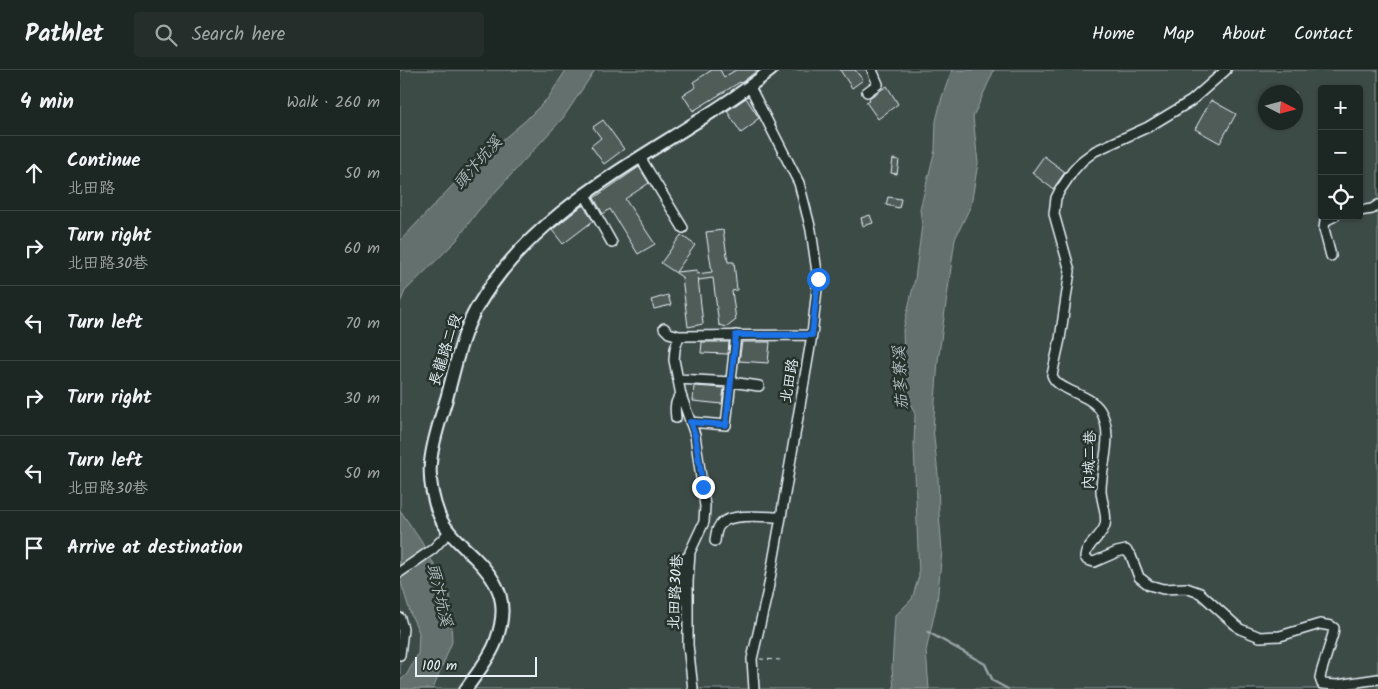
<!DOCTYPE html>
<meta charset="utf-8">
<style>
:root{--surface:#1c2622;--page:#252e2a;--text:#f1f3f6;--muted:#a0a5a5;--line:#3a4340}
body{margin:0;font-family:Kalam,"LXGW WenKai TC",sans-serif;background:var(--page);color:var(--text)}
.controls{position:absolute;right:15px;top:15px;display:grid;overflow:hidden;border-radius:5px;box-shadow:0 1px 4px #0004}
.controls button{width:45px;height:45px;display:grid;place-items:center;padding:0;border:0;border-bottom:1px solid var(--line);background:var(--surface);color:var(--text);font:25px sans-serif}
.compass{position:absolute;left:858px;top:15px;width:45px;height:45px;border-radius:50%;background:var(--surface);box-shadow:0 1px 4px #0004;rotate:96deg}
.scale{position:absolute;left:15px;bottom:12px;width:122px;box-sizing:border-box;padding-left:5px;border:2px solid #e8f1f8;border-top:0;font-size:14px;line-height:18px;white-space:nowrap;color:#e8f1f8;-webkit-text-stroke:4px #26332d;paint-order:stroke}
.stop{position:absolute;width:15px;height:15px;margin:-11px;border:4px solid #1a73e8;border-radius:50%;background:#fff}
.stop.end{background:#1a73e8;border-color:#fff;box-shadow:0 1px 5px #0008}
.list{margin:0;padding:0;list-style:none}
h2{display:flex;justify-content:space-between;align-items:center;height:65px;margin:0;padding:0 20px;font-size:21px}
h2 small{font-size:16px;font-weight:400;color:var(--muted)}
.list li{display:grid;grid-template-columns:32px 1fr auto;gap:15px;align-items:center;box-sizing:border-box;height:75px;padding:0 20px;border-top:1px solid var(--line)}
.list b{display:block;font-size:19px;white-space:nowrap}
.list p{margin:0;font-size:16px;white-space:nowrap;color:var(--muted)}
.list em{font-size:16px;font-style:normal;color:var(--muted)}
.icon{flex:none;width:28px;height:28px;fill:none;stroke:currentColor;stroke-width:2;stroke-linecap:round;stroke-linejoin:round}
.map{position:relative;flex:none;width:978px;height:619px;overflow:hidden}
header{display:flex;align-items:center;gap:30px;box-sizing:border-box;height:70px;padding:0 25px;background:var(--surface);border-bottom:1px solid var(--line)}
header strong{font-size:24px}
nav{display:flex;gap:28px;margin-inline-start:auto;font-size:18px}
.search{width:350px;height:45px;background:var(--page);display:flex;align-items:center;gap:12px;box-sizing:border-box;padding:0 18px;border-radius:5px;color:var(--muted);font-size:19px}
main{display:flex}
aside{flex:1;background:var(--surface)}
.map>svg:first-child{display:block}
</style>
<header>
<strong>Pathlet</strong>
<div class="search"><svg class="icon" aria-label="search" viewBox="0 0 24 24"><circle cx="10" cy="10" r="6"/><path d="M15 15l6 6"/></svg>Search here</div>
<nav><a>Home</a><a>Map</a><a>About</a><a>Contact</a></nav>
</header>
<main>
<aside>
<h2>4 min<small>Walk · 260 m</small></h2>
<ul class="list">
<li><svg class="icon" aria-label="ahead" viewBox="0 0 24 24"><path d="M12 20V5M6 11l6-6 6 6"/></svg><div><b>Continue</b><p>北田路</p></div><em>50 m</em></li>
<li><svg class="icon" aria-label="right" viewBox="0 0 24 24"><path d="M7 20v-9h11M14 6l5 5-5 5"/></svg><div><b>Turn right</b><p>北田路30巷</p></div><em>60 m</em></li>
<li><svg class="icon" aria-label="left" viewBox="0 0 24 24"><path d="M17 20v-9H6M10 6l-5 5 5 5"/></svg><div><b>Turn left</b></div><em>70 m</em></li>
<li><svg class="icon" aria-label="right" viewBox="0 0 24 24"><path d="M7 20v-9h11M14 6l5 5-5 5"/></svg><div><b>Turn right</b></div><em>30 m</em></li>
<li><svg class="icon" aria-label="left" viewBox="0 0 24 24"><path d="M17 20v-9H6M10 6l-5 5 5 5"/></svg><div><b>Turn left</b><p>北田路30巷</p></div><em>50 m</em></li>
<li><svg class="icon" aria-label="arrive" viewBox="0 0 24 24"><path d="M6 21V4h12l-3 4 3 4H6"/></svg><div><b>Arrive at destination</b></div></li>
</ul>
</aside>
<div class="map">
<svg width="978" height="619" viewBox="0 0 978 619">
<rect width="100%" height="100%" fill="#26332d"/>
<filter id="ink" filterUnits="userSpaceOnUse"><feTurbulence type="fractalNoise" baseFrequency=".02" numOctaves="2"/><feDisplacementMap in="SourceGraphic" scale="10" xChannelSelector="R" yChannelSelector="G"/><feConvolveMatrix kernelMatrix="1 2 1 2 8 2 1 2 1" color-interpolation-filters="sRGB"/></filter>
<g filter="url(#ink)">
<path fill="#3e4b47" stroke="#939ea0" fill-rule="evenodd" d="M 0,0 L 978,0 L 978,619 L 0,619 ZM 922,19 L 959,19 L 959,146 L 922,146 ZM 866,22 L 896,22 L 896,52 L 866,52 Z"/>
<path fill="#636f6d" stroke="#98a3a5" d="M 166,0 L 195,0 L 163,48 L 77,142 L 56,171 L 5,221 L 0,233 L 0,171 L 70,97 L 125,51 L 148,28 Z
M 552,0 L 594,0 L 573,47 L 578,93 L 571,135 L 555,169 L 538,291 L 533,358 L 538,405 L 539,444 L 542,481 L 537,532 L 526,581 L 529,619 L 494,619 L 492,598 L 495,546 L 512,529 L 519,506 L 514,375 L 515,344 L 510,333 L 504,287 L 503,260 L 515,209 L 522,155 L 520,139 L 535,80 L 536,51 L 542,27 Z
M 0,440 L 21,471 L 50,524 L 52,572 L 33,619 L 0,619 L 0,611 L 7,604 L 18,584 L 19,562 L 11,545 L 0,509 Z"/>
<g fill="none" stroke-linecap="round" stroke-linejoin="round">
<path stroke="#98a3a5" stroke-width="2.5" d="M 528,562 L 585,594 L 593,611 L 608,619"/>
</g>
<path fill="#505c59" stroke="#e8f1f8" d="M 312,0 L 320,0 L 324,7 L 336,0 L 358,0 L 341,13 L 340,12 L 293,41 L 283,25 L 296,17 L 293,12 Z
M 440,0 L 455,0 L 463,10 L 452,18 Z
M 487,16 L 498,34 L 478,49 L 466,32 L 470,30 L 469,28 Z
M 346,28 L 359,48 L 354,52 L 355,53 L 341,63 L 327,41 Z
M 811,30 L 836,44 L 820,73 L 795,59 Z
M 203,50 L 224,79 L 204,94 L 191,76 L 201,68 L 193,57 Z
M 644,86 L 665,102 L 653,119 L 632,103 Z
M 493,89 L 499,90 L 497,104 L 491,103 Z
M 239,97 L 249,113 L 225,129 L 255,174 L 238,184 L 210,139 L 203,144 L 194,128 Z
M 488,127 L 501,129 L 499,138 L 486,135 Z
M 183,135 L 193,151 L 163,174 L 152,160 Z
M 470,145 L 473,153 L 463,156 L 461,148 Z
M 323,160 L 328,192 L 334,192 L 337,220 L 332,221 L 336,250 L 327,257 L 319,255 L 313,208 L 299,210 L 298,208 L 303,254 L 288,257 L 282,207 L 261,193 L 281,165 L 295,175 L 276,202 L 297,200 L 297,204 L 312,202 L 306,162 Z
M 268,225 L 271,235 L 254,239 L 251,230 Z
M 302,272 L 329,272 L 328,284 L 301,283 Z
M 342,272 L 370,272 L 368,293 L 339,291 Z
M 294,316 L 324,318 L 322,334 L 293,331 Z"/>
<g fill="none" stroke-linecap="round" stroke-linejoin="round">
<defs>
<path id="minor" d="M 826,0 L 791,31 L 748,57 L 695,81 L 683,90 L 673,101 L 660,120 L 656,128 L 654,144 L 670,201 L 660,269 L 652,305 C 657,321 689,323 700,340 C 715,364 701,395 701,420 C 701,431 708,444 705,455 C 702,467 686,474 685,487 L 687,490 L 694,492 L 717,482 L 726,480 L 731,486 L 739,507 L 749,515 L 763,519 L 786,518 L 800,523 L 840,559 L 860,567 L 880,566 L 920,554 L 931,556 L 934,558 L 933,564 L 921,603 L 920,608 L 922,614 L 937,615 L 978,609
M 350,17 L 399,113 L 411,160 L 418,209 L 412,265 L 381,447 L 368,520 L 352,589 L 354,619
M 467,22 L 478,14 L 472,0
M 240,87 L 283,158
M 185,125 L 212,173
M 959,141 L 972,139 L 978,135
M 931,186 L 924,159 L 925,151 L 935,146
M 264,258 L 269,263 L 279,266
M 278,309 L 331,312 L 359,316
M 276,348 C 275,339 274,332 281,325
M 290,352 L 326,355 L 336,265
M 315,471 C 316,464 316,458 322,453 C 332,443 367,447 381,447
M 0,502 L 33,479 L 49,462
M 278,537 L 279,533 L 283,498 L 287,487
M 0,548 L 3,559 L 0,585
M 293,619 L 288,575 L 288,512 L 290,482 L 304,452 L 305,436 L 295,365 L 281,325 L 274,290 L 275,279 L 279,266 L 412,265"/>
<path id="major" d="M 66,619 C 75,606 92,585 96,571 C 109,535 101,514 75,488 C 62,475 46,462 39,445 C 21,399 34,371 47,327 C 55,298 61,266 76,239 C 141,125 273,78 371,0"/>
</defs>
<use href="#minor" stroke="#e8f1f8" stroke-width="12"/>
<use href="#major" stroke="#e8f1f8" stroke-width="15"/>
<path stroke="#e8f1f8" stroke-width="1" stroke-dasharray="4 4" stroke-linecap="butt" d="M 360,589 L 383,590"/>
<use href="#minor" stroke="#26332d" stroke-width="9"/>
<use href="#major" stroke="#26332d" stroke-width="11"/>
</g>
</g>
<g fill="none" stroke-linecap="round" stroke-linejoin="round" filter="url(#ink)">
<path stroke="#1a73e8" stroke-width="6" d="M 303,417 L 295,365 L 290,352 L 326,355 L 336,265 L 412,265 L 418,209"/>
</g>
<g text-anchor="middle" dominant-baseline="central" stroke-width="5" stroke-linejoin="round" paint-order="stroke">
<g font-size="15" fill="#e8f1f8" stroke="#26332d">
<text transform="translate(46 280) rotate(-72)">長龍路二段</text>
<text transform="translate(390 311) rotate(-80)">北田路</text>
<text transform="translate(690 390) rotate(-88)">內城二巷</text>
<text transform="translate(276 522) rotate(-87)">北田路30巷</text>
</g>
<g font-size="16" font-style="italic" fill="#b3bdc0" stroke="#26332d">
<text transform="translate(78 93) rotate(-49)">頭汴坑溪</text>
<text transform="translate(501 308) rotate(-93)">茄苳寮溪</text>
<text transform="translate(39 525) rotate(77)">頭汴坑溪</text>
</g>
</g>
</svg>
<div class="controls">
<button>+</button>
<button>−</button>
<button><svg class="icon" aria-label="locate" viewBox="0 0 24 24"><circle cx="12" cy="12" r="6"/><path d="M12 2v4M12 18v4M2 12h4M18 12h4"/></svg></button>
</div>
<svg class="compass" viewBox="-18 -18 36 36"><path d="M0-13l5 13h-10z" fill="#e53935"/><path d="M0 13l5-13h-10z" fill="#a0a5a5"/></svg>
<div class="scale">100 m</div>
<div class="stop" style="left:418px;top:209px"></div>
<div class="stop end" style="left:303px;top:417px"></div>
</div>
</main>
